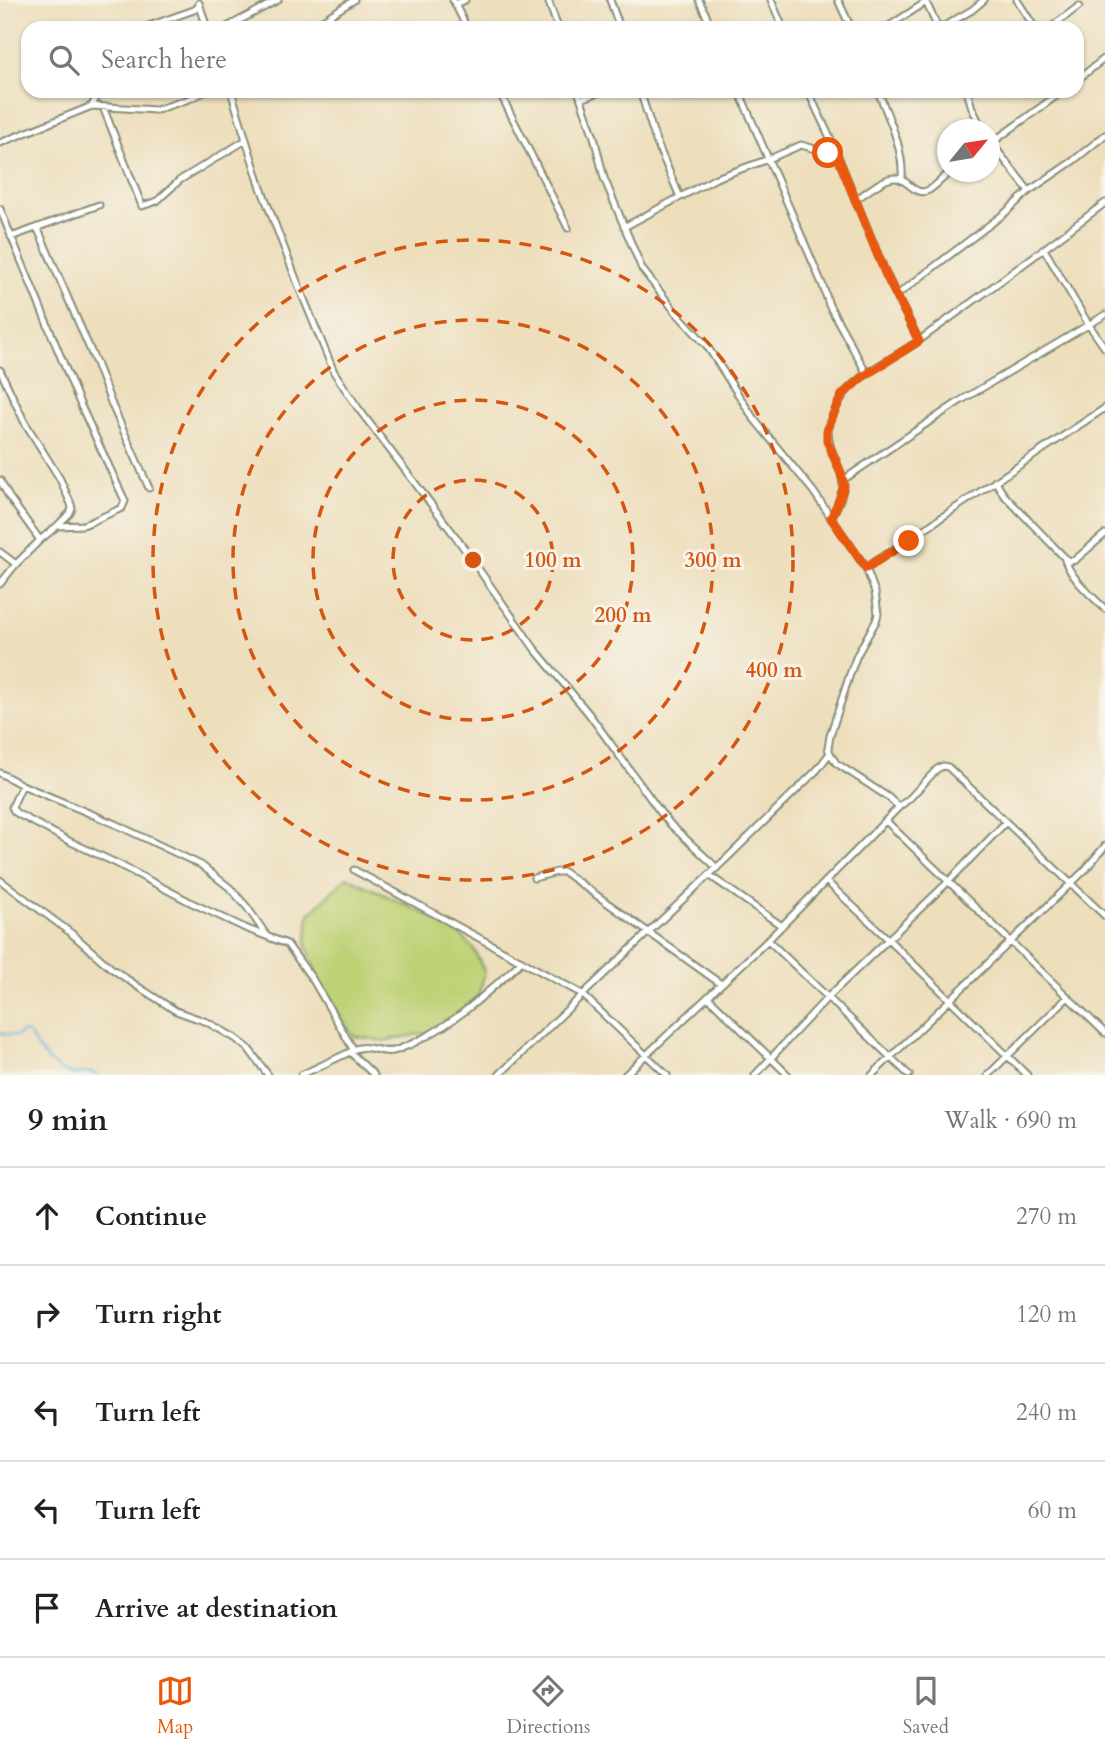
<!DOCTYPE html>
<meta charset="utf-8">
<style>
:root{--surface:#fff;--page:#f2f2f2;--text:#222;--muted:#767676;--line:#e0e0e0;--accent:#ea580c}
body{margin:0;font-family:Cardo,serif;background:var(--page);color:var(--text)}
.compass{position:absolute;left:937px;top:119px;width:63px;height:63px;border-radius:50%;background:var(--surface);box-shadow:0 2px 5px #0004;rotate:60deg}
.stop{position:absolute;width:21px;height:21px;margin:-16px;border:5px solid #ea580c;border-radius:50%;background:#fff}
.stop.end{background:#ea580c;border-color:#fff;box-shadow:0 2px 7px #0008}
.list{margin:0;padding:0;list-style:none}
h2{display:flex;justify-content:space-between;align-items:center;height:91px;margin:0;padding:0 28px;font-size:30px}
h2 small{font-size:23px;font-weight:400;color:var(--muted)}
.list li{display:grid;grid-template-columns:46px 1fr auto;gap:21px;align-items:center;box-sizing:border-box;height:98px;padding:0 28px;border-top:2px solid var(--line)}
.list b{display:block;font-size:26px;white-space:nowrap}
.list em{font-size:23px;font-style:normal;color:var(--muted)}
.icon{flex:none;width:38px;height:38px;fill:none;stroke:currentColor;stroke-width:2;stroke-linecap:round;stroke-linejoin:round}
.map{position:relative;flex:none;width:1105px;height:1075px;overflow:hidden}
.search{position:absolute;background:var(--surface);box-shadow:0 2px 5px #0004;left:21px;right:21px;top:21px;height:77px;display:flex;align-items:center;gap:18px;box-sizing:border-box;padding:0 24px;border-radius:21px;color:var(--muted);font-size:26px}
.sheet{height:581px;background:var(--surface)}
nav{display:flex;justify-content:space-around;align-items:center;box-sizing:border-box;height:98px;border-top:2px solid var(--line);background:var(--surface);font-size:19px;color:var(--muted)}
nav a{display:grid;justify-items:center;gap:4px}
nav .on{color:var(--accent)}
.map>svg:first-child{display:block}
</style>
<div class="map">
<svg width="1105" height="1075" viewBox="0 0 1105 1075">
<rect width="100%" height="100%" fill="#f7f3e8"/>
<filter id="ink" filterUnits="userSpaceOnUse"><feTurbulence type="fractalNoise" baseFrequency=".0143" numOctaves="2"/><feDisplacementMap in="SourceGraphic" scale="14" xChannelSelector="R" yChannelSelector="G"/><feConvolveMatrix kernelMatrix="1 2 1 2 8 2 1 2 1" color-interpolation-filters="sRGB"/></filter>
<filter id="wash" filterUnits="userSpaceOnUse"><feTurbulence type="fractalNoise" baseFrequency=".00686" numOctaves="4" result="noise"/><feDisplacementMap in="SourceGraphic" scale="28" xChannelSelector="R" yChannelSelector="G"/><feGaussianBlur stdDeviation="1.57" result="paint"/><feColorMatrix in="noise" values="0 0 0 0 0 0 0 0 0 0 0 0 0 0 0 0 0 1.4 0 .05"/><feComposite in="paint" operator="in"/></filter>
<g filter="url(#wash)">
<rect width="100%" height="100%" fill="#eddebc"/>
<path fill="#bed174" stroke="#6e8754" stroke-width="2" d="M 347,877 L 421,912 L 460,934 L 474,949 L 485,973 L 478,996 L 455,1016 L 436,1029 L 426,1033 L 383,1041 L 353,1036 L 322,988 L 306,944 L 309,914 Z"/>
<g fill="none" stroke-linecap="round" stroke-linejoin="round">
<path stroke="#62b8df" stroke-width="2" d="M 0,1033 L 16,1036 L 24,1032 L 29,1033 C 36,1049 55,1073 75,1074 C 85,1074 86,1070 97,1075"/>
</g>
</g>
<g filter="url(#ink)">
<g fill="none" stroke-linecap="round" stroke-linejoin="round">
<defs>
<path id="street" d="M 453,0 L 467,28
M 548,0 L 558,28
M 610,0 L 620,28
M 699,0 L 712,28
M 771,0 L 783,28
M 838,0 L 851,28
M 925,0 L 938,28
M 1017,0 L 1035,28
M 199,3 L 207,28
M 455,4 L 465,0
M 143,28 L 194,10 L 198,7 L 199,3
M 225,28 L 278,0
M 310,28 L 354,0
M 886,28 L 926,2
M 941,28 L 972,10 L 984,0
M 1050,28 L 1079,6
M 1077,80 L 1105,58
M 231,91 L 260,185 L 301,292 L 334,372 L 358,408 L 456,537 L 534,648 L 589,714 L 661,813 L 671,825 L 717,868
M 499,91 L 568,228
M 578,91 L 594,137 L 604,178 L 642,269 L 674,310 L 707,346 L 754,419 L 813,491 L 866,568 L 875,592 L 878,614 L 876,621 L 857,655 L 850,674 L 830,736 L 828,748 L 830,753 L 836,763 L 888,797 L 899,807 L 768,940 L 625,1075
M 640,91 L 656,141 L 680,197
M 739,91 L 823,286 L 829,305 L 867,374
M 808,91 L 832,142 L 886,274 L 919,341
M 878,91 C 889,119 904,149 902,179
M 967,91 L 972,108 L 983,130
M 581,99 L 602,91
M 92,106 L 99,91
M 103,107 L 142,206 L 157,201 L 180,180 L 246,140
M 990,141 L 1029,191
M 0,143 L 92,106 L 156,110 L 189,99 L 206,91
M 990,144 L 1063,91
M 855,200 C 865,194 883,178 894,178 C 908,177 914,198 929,190 C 936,186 944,176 951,172
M 0,209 L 81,406 L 125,501 L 122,508 L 91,522 L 83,525 L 57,526 L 40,540 L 16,564 L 0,584
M 37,227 L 96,363 L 112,405 L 149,488
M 624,227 L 716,178 L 769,159 L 801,145 L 837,155
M 11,237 L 99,205
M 1044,249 L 1089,325 L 1105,348
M 897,295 L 1005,213 L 1029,191 L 1073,161 L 1105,135
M 0,370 L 24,421 L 60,479 L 71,504 L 72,509 L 70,513 L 58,525
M 0,480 L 9,497 L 40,540
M 843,480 L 960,401 L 1105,315
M 995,481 L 1004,495 L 1064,557 C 1070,578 1090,594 1105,609
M 831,518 C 836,508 844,495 843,483 C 843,476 839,470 837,463 C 824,435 825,426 841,399 C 854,375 899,356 921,339 C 983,295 1044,249 1105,203
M 0,552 L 16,564
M 1064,557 L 1070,561 L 1075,560 L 1105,534
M 866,568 L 1105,408
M 0,773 L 22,785 L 115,824 L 201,865 L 230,888 L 247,907 L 267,936
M 22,785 L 12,807 L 14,811 L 18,814 L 69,841 L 118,864 L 192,903 L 245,928 L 287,944 L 313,980 L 353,1049
M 899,807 L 910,798 L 937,769 L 943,766 L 948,767 L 1105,916
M 886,821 L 1105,1033
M 354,870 L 582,994 L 667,1075
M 709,875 L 782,926
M 534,878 L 557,872 L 564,872 L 721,984
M 0,880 L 71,933 L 111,968 L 137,986 L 176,1011 L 207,1022 L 235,1038 L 248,1048 L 268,1075
M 826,881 L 888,939 L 1027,1075
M 768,940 L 909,1075
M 708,997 L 788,1075
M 350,1052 C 367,1040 379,1056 397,1050 C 446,1032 484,996 522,961
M 301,1075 L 350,1052 L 374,1075
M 499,1075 L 620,959 L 727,858 L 817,770 L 830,753
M 755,1075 L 827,998 L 948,882 L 1006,822
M 872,1075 L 1085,870 L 1105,846
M 988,1075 L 1068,997"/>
</defs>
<use href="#street" stroke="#868e78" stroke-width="9"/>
<use href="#street" stroke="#fff" stroke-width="5"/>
</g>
</g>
<g fill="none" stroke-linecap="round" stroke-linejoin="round" filter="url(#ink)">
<path stroke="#ea580c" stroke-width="9" d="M 828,153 L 837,155 L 886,275 L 919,341 L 861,378 L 842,395 L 830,422 L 827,432 L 827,441 L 841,473 L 844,486 L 837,505 L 831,518 L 866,568 L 909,541"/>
</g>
<g fill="none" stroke="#d45610" stroke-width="3.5" stroke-dasharray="12 9">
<circle cx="473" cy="560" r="80"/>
<circle cx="473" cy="560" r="160"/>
<circle cx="473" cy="560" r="240"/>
<circle cx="473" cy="560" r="320"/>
</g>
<circle cx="473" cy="560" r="10" fill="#d45610" stroke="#f7f3e8" stroke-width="3.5"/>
<g font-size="21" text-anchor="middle" font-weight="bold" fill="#d45610" stroke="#f7f3e8" stroke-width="6" stroke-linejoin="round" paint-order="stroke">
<text x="553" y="567">100 m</text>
<text x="713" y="567">300 m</text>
<text x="623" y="622">200 m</text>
<text x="774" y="677">400 m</text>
</g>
</svg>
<svg class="compass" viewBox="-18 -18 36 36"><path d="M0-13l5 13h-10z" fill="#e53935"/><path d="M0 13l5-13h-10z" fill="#767676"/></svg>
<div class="stop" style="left:828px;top:153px"></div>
<div class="stop end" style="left:909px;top:541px"></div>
<div class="search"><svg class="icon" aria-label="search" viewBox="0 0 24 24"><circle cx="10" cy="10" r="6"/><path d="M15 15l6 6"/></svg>Search here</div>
</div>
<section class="sheet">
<h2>9 min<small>Walk · 690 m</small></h2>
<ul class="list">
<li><svg class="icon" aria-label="ahead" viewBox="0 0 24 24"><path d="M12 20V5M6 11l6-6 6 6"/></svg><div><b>Continue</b></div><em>270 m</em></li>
<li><svg class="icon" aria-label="right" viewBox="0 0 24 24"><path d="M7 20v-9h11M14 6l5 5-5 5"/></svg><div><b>Turn right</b></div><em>120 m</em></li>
<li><svg class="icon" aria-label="left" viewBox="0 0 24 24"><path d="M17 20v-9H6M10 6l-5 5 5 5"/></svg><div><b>Turn left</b></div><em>240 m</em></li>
<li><svg class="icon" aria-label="left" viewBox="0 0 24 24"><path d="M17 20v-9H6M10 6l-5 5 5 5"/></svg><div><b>Turn left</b></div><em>60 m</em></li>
<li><svg class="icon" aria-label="arrive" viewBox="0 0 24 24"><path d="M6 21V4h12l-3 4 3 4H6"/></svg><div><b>Arrive at destination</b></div></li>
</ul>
</section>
<nav>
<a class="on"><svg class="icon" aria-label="map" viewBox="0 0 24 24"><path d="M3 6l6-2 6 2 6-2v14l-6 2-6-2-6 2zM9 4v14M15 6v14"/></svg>Map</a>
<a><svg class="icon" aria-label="directions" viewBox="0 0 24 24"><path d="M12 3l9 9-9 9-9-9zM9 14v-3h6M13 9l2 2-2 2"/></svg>Directions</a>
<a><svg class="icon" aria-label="saved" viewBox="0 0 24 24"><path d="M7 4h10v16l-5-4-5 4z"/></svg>Saved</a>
</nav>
